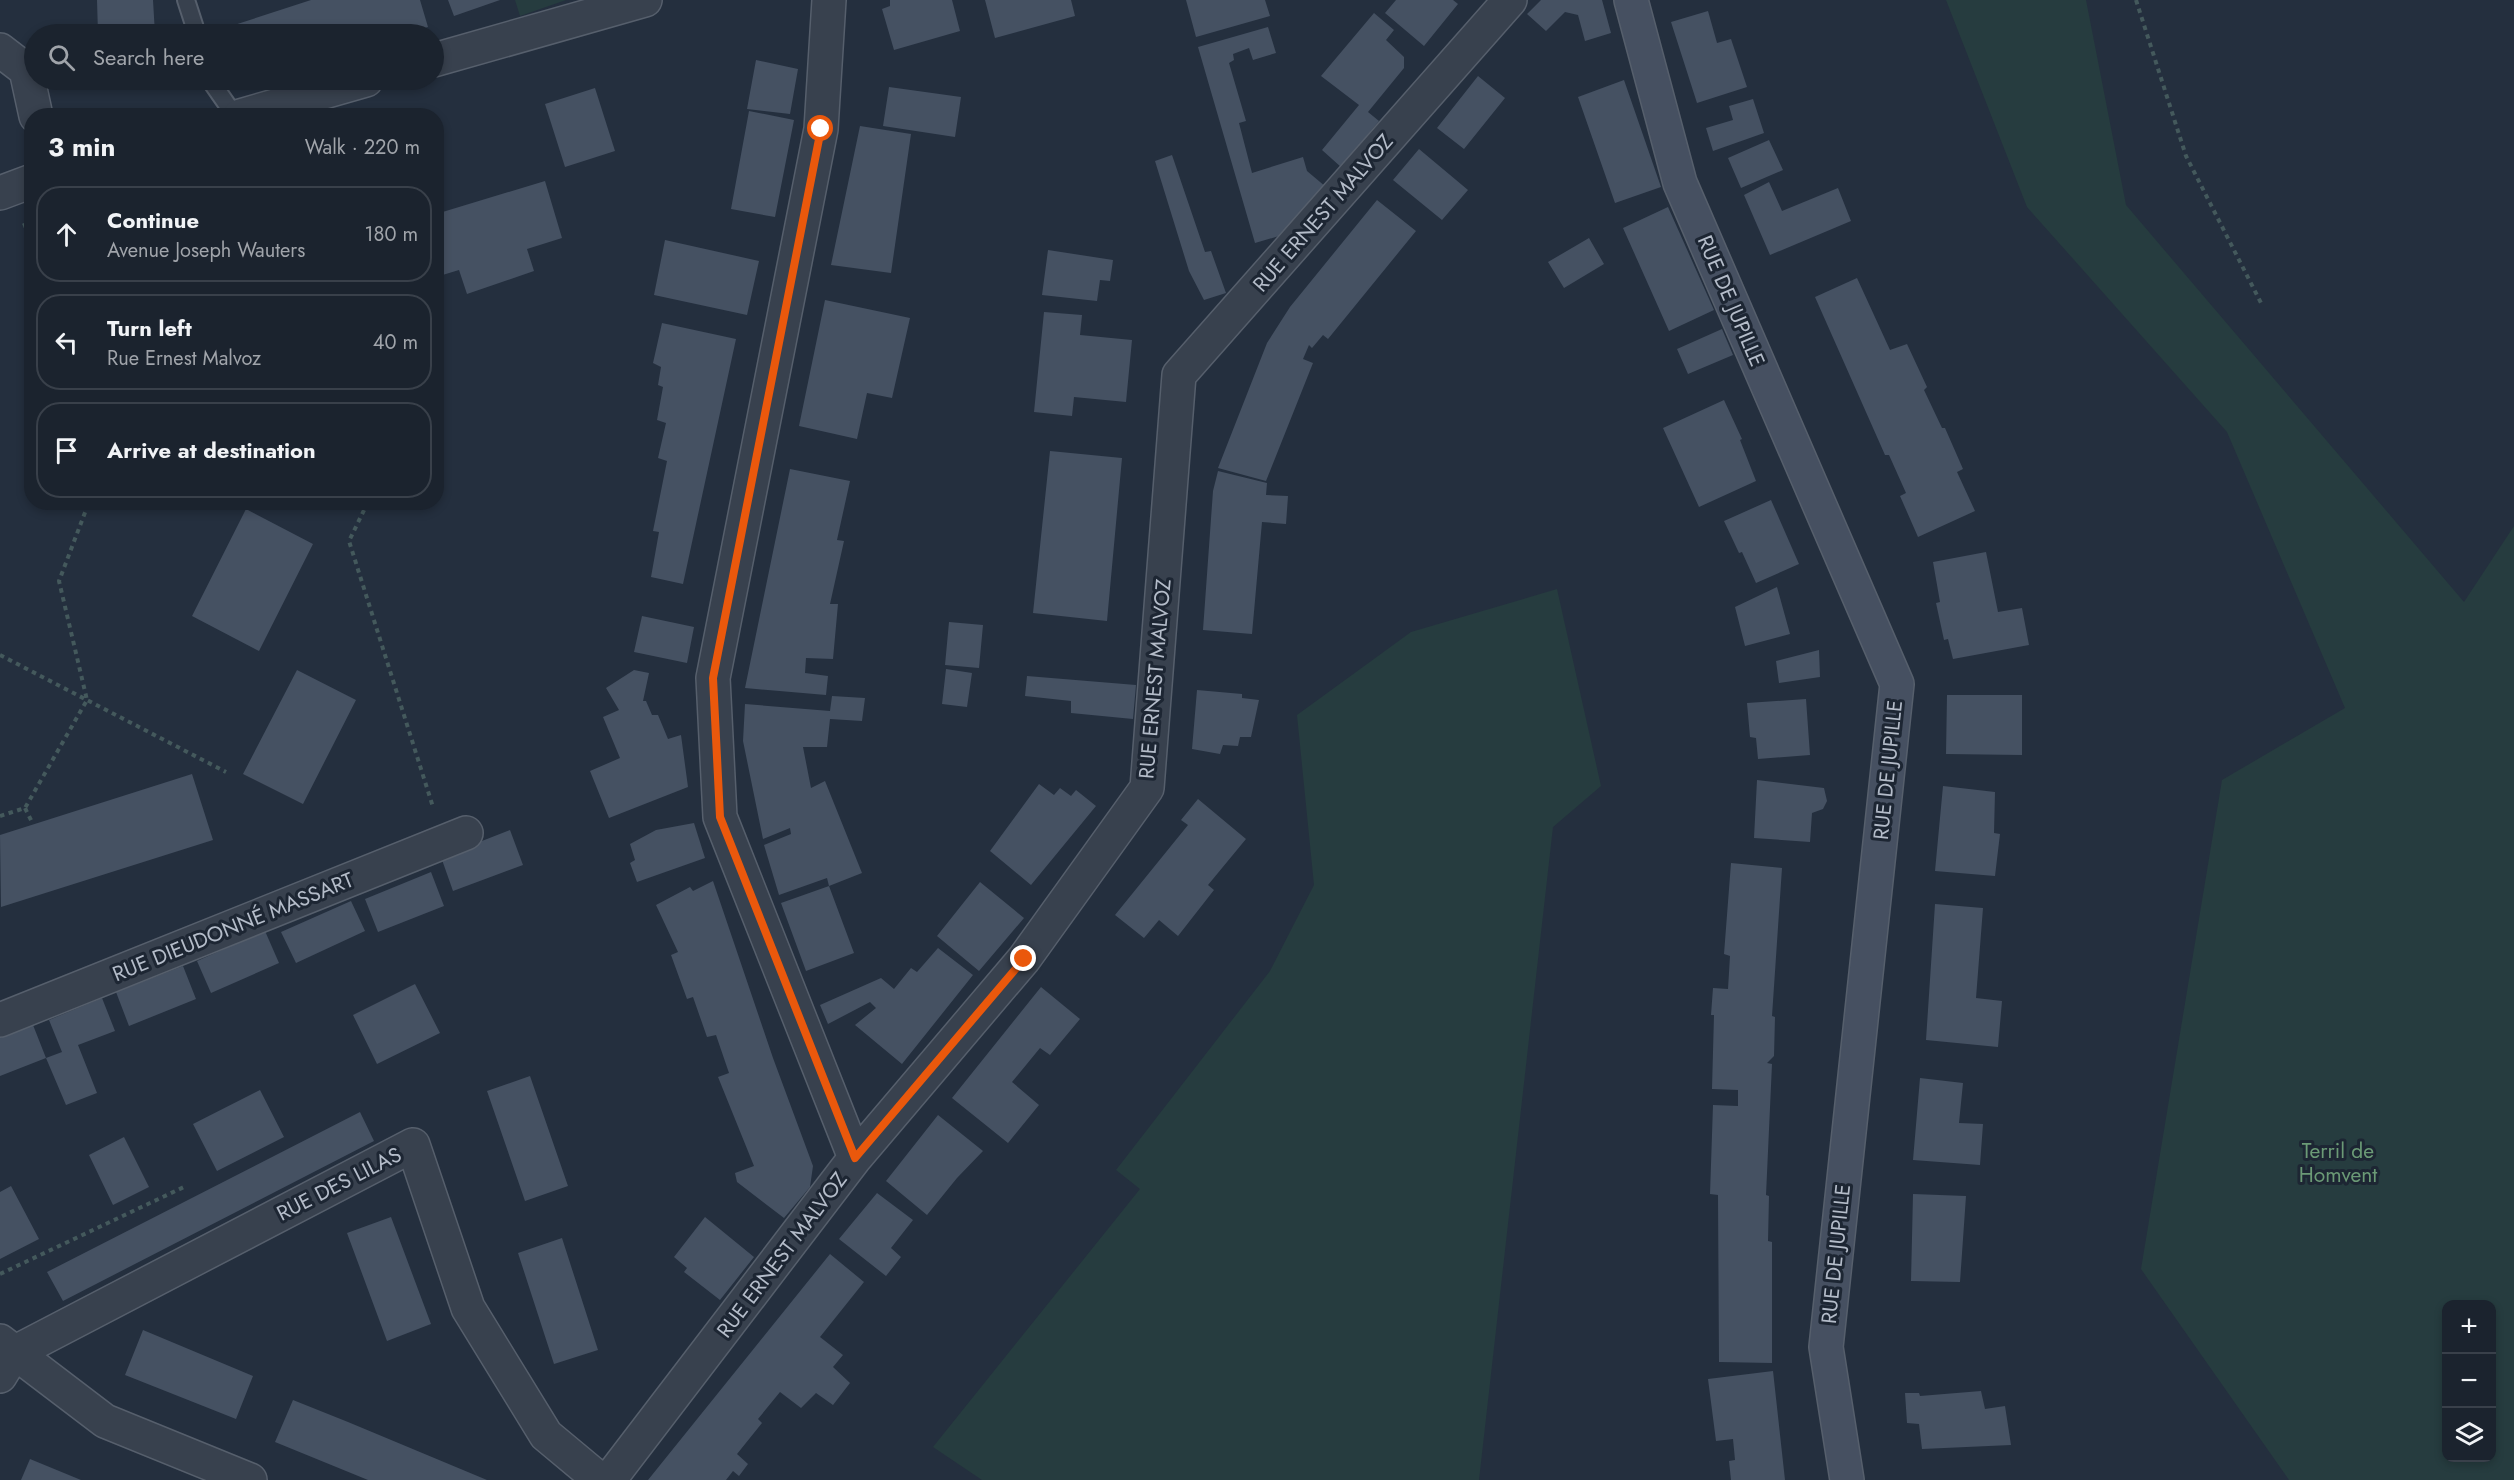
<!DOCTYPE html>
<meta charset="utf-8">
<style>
:root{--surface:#1b232e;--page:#242b36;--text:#f1f3f6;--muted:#a0a4aa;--line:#39404a}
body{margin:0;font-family:Jost,sans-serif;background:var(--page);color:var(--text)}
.controls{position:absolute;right:18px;bottom:18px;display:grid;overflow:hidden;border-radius:12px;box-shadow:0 3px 9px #0003}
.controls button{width:54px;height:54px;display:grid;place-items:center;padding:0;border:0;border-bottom:2px solid var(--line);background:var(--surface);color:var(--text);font:30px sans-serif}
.stop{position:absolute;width:18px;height:18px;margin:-14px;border:4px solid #ea580c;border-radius:50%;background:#fff}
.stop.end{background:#ea580c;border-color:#fff;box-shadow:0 2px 6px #0008}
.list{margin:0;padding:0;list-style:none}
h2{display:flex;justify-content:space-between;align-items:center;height:78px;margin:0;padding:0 24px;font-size:26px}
h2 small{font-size:20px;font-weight:400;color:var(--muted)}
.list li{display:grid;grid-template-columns:39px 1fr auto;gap:18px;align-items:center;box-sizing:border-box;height:96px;margin:0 12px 12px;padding:0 12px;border:2px solid var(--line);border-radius:24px}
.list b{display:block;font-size:22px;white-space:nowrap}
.list p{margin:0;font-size:20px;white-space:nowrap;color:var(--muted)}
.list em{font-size:20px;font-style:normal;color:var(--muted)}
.icon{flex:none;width:33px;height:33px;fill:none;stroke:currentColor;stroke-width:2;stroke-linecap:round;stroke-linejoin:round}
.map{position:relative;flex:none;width:2514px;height:1480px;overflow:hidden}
.search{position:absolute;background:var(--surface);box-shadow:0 3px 9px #0003;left:24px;top:24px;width:420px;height:66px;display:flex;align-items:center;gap:15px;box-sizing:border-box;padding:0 21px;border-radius:33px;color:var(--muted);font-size:22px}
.panel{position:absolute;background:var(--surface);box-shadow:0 3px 9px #0003;left:24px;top:108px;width:420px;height:402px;border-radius:24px}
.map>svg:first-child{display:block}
</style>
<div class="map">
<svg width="2514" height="1480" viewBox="0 0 2514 1480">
<rect width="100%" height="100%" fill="#242f3e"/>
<path fill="#263c3f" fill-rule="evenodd" d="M 515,0 L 566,0 L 520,16 Z
M 1946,0 L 2086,0 L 2126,205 L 2464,602 L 2514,526 L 2514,1480 L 2289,1480 L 2141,1269 L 2222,780 L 2345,708 L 2227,432 L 2027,207 ZM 2492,1304 L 2492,1458 L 2446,1458 L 2446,1304 Z
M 1557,589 L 1601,786 L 1553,827 L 1479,1480 L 982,1480 L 933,1447 L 1140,1189 L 1116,1170 L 1270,971 L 1314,885 L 1297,715 L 1411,632 Z"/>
<path fill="#455162" d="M 97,0 L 153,0 L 155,34 L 98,34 Z
M 311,0 L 420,0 L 428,27 L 404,34 L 230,34 L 228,27 Z
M 448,0 L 500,0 L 454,16 Z
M 890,0 L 952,0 L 960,31 L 894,50 L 882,9 L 890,6 Z
M 985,0 L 1071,0 L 1075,16 L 995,38 Z
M 1186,0 L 1265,0 L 1270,16 L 1196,37 Z
M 1396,0 L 1453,0 L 1458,4 L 1424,46 L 1385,13 Z
M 1541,0 L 1602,0 L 1611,33 L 1585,41 L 1578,15 L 1565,12 L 1546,31 L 1527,14 Z
M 1708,11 L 1717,43 L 1731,39 L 1747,87 L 1697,103 L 1671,22 Z
M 1374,13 L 1394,30 L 1386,40 L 1404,57 L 1404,68 L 1368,112 L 1379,121 L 1341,167 L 1322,150 L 1359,105 L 1321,76 Z
M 1268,27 L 1276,53 L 1253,60 L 1249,48 L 1233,54 L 1234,60 L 1229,63 L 1246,121 L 1239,123 L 1252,173 L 1303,157 L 1307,171 L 1326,187 L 1279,236 L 1255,243 L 1198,47 Z
M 756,60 L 798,69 L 790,114 L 747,109 Z
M 1478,76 L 1505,98 L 1464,149 L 1437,128 Z
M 100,80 L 158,80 L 158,81 L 101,84 Z
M 1624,80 L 1661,187 L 1615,203 L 1578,97 Z
M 889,87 L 961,97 L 955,137 L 883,126 Z
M 595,88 L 615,151 L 565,167 L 545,104 Z
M 1753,99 L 1764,133 L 1713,151 L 1706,128 L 1733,120 L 1729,106 Z
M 749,111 L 794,120 L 775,217 L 731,209 Z
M 860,126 L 911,134 L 891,273 L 831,265 Z
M 1769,140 L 1783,170 L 1741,188 L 1728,158 Z
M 1419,149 L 1468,190 L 1442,220 L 1393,180 Z
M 1172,155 L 1205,252 L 1211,251 L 1226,293 L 1204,300 L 1189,271 L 1155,161 Z
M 545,181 L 562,238 L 527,249 L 534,271 L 467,294 L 459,270 L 436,277 L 436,214 Z
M 1769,182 L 1782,211 L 1838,188 L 1851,221 L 1770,255 L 1744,195 Z
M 1377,200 L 1416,231 L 1328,339 L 1323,335 L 1312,348 L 1309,345 L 1303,359 L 1313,363 L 1266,481 L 1218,468 L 1267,343 L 1290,307 Z
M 1668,207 L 1714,310 L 1669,331 L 1623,228 Z
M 1589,238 L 1604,264 L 1564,288 L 1548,262 Z
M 665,240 L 759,261 L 747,315 L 654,295 Z
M 1048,250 L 1113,260 L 1110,281 L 1100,280 L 1097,301 L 1042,295 Z
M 1857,278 L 1890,350 L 1907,344 L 1927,387 L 1924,390 L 1942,428 L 1945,428 L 1963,469 L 1957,472 L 1975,511 L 1918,537 L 1900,496 L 1906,493 L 1889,455 L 1885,455 L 1815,297 Z
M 825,300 L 910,318 L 892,398 L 867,393 L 857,439 L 799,426 Z
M 1044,312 L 1082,315 L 1080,335 L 1132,340 L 1126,402 L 1074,397 L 1072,416 L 1034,412 Z
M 662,323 L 736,339 L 683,584 L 651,577 L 659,532 L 653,531 L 667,461 L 658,458 L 666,423 L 657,420 L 663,387 L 658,385 L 661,367 L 653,363 Z
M 1722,329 L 1733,355 L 1688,374 L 1677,349 Z
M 1724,400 L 1742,439 L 1740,440 L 1756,481 L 1699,507 L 1663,428 Z
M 1050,451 L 1122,458 L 1107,621 L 1033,613 Z
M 790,469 L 850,481 L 837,540 L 844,541 L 830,604 L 838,604 L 833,659 L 806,658 L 805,673 L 828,676 L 826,695 L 745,688 Z
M 1218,471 L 1267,483 L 1266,495 L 1288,496 L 1286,524 L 1262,522 L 1252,634 L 1203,630 L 1213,491 Z
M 1771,500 L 1799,564 L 1756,583 L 1742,552 L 1739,553 L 1724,521 Z
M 246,509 L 313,544 L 259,651 L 192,616 Z
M 1986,552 L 1998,612 L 2022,608 L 2029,645 L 1953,659 L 1948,639 L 1944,640 L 1936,603 L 1940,602 L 1933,562 Z
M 1777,587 L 1790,634 L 1745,646 L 1735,607 Z
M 642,616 L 694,627 L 687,663 L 634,652 Z
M 949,622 L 983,625 L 979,668 L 945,665 Z
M 1819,650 L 1820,677 L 1779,683 L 1776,661 Z
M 946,669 L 972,673 L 967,707 L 942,704 Z
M 297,670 L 356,700 L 303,804 L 243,774 Z
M 634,670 L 649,673 L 643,701 L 646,701 L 652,715 L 658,715 L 668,739 L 681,735 L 688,787 L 609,818 L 590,771 L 620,758 L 603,717 L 619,710 L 606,688 Z
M 1027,676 L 1136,685 L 1133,719 L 1071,713 L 1071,701 L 1025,696 Z
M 1197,690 L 1242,694 L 1242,698 L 1259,700 L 1251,737 L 1240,737 L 1238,746 L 1223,745 L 1220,754 L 1192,749 Z
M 1947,695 L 2022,695 L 2022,755 L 1946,754 Z
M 832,696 L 865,698 L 862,721 L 830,719 L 827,747 L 803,747 L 811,788 L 825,781 L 862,873 L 829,886 L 827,878 L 779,895 L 764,845 L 791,834 L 790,828 L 763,839 L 743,741 L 745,704 L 830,711 Z
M 1806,699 L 1810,755 L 1758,759 L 1756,738 L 1750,737 L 1747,703 Z
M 192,774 L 213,840 L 1,907 L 0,835 Z
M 1757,780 L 1824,788 L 1827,801 L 1823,809 L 1812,813 L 1810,842 L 1754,838 Z
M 1039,784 L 1054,795 L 1060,788 L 1071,796 L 1076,790 L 1096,806 L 1031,885 L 990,851 Z
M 1943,786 L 1995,792 L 1994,833 L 2000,834 L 1995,876 L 1935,871 Z
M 1198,799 L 1246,839 L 1208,885 L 1214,890 L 1178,936 L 1159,920 L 1144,938 L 1115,915 L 1188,825 L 1181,820 Z
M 694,823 L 705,858 L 637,882 L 630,863 L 635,860 L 630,844 L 656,830 Z
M 510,830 L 523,865 L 453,891 L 441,857 Z
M 1731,863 L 1782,868 L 1772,1016 L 1775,1017 L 1774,1056 L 1767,1063 L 1772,1064 L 1766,1195 L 1769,1196 L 1768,1241 L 1772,1242 L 1772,1363 L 1719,1362 L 1718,1195 L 1710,1194 L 1713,1105 L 1738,1106 L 1738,1090 L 1712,1089 L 1714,1015 L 1711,1015 L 1713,988 L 1728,989 L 1730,956 L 1724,954 Z
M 431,872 L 444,906 L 378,932 L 365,899 Z
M 713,881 L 773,1058 L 813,1166 L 810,1187 L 784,1218 L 737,1182 L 735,1173 L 754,1166 L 718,1077 L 729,1073 L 716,1035 L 707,1037 L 693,997 L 687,999 L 671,955 L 678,952 L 656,905 L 690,887 L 693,891 Z
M 980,882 L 1024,918 L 979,971 L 937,936 Z
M 829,886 L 854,953 L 806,971 L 781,903 Z
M 351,901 L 365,931 L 296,963 L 281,932 Z
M 1935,904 L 1983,908 L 1976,998 L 2002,1001 L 1998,1047 L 1926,1040 Z
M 265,931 L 279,963 L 211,993 L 197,961 Z
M 938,948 L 973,975 L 902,1064 L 855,1025 L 876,1008 L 870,1002 L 828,1024 L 820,1005 L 881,978 L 894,989 L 911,968 L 917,972 Z
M 183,966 L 196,999 L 129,1026 L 116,992 Z
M 415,984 L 440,1033 L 377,1064 L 353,1015 Z
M 1041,987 L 1080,1019 L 1050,1055 L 1040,1048 L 1012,1082 L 1039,1105 L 1008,1143 L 952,1098 Z
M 102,998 L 115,1031 L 78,1045 L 97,1093 L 66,1105 L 46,1058 L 0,1076 L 0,1038 L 33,1025 L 46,1058 L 62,1052 L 49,1020 Z
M 530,1076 L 568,1186 L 525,1201 L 487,1091 Z
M 1920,1078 L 1963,1083 L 1959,1123 L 1983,1124 L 1980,1165 L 1913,1160 Z
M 260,1090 L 284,1137 L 217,1171 L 193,1124 Z
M 360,1112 L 374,1141 L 63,1301 L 47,1272 Z
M 938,1115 L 983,1151 L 957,1178 L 927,1215 L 886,1181 Z
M 124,1137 L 149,1187 L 113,1205 L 89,1155 Z
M 11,1186 L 39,1239 L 0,1259 L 0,1192 Z
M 877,1193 L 913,1220 L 891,1248 L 901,1257 L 886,1276 L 839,1239 Z
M 1913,1194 L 1966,1196 L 1960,1282 L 1911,1281 Z
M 391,1217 L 431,1324 L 387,1341 L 347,1233 Z
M 705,1217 L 754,1257 L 720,1300 L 684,1272 L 687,1268 L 674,1257 Z
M 562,1238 L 598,1350 L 554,1364 L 518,1253 Z
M 830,1254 L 864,1282 L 820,1337 L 843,1355 L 833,1367 L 850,1383 L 833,1405 L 816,1393 L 801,1408 L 780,1392 L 758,1419 L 762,1423 L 737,1454 L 748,1464 L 739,1476 L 733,1471 L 726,1480 L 648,1480 Z
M 143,1330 L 253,1376 L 236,1419 L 125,1375 Z
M 1773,1371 L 1785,1480 L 1731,1480 L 1729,1461 L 1735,1460 L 1733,1439 L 1716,1441 L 1708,1379 Z
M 1981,1391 L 1985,1409 L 2005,1406 L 2011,1445 L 1922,1449 L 1919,1424 L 1907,1423 L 1905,1393 L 1919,1393 L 1920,1396 Z
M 293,1400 L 348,1422 L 487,1480 L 368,1480 L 275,1442 Z
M 30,1459 L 81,1480 L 21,1480 Z"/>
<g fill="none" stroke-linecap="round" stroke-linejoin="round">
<defs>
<path id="lane" d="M 186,0 L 197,34
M 210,80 L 235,116"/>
<path id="street" d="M 829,0 L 821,129 L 713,678 L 720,817 L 855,1158
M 0,50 L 26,70 L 36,116
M 434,60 L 645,0
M 240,116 L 366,80
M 0,193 L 32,181
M 0,1020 L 466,833
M 0,1341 L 105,1421 L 250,1480
M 0,1376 L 14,1353 L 413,1145 L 468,1308 L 546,1435 L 600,1480
M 609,1480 L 855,1158 L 1024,959 L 1147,788 L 1179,375 L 1510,0"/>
<path id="secondary" d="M 1631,0 L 1680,183 L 1897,684 L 1826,1347 L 1847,1480"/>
</defs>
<use href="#lane" stroke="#565f6c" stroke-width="20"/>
<use href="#street" stroke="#565f6c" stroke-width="36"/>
<use href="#secondary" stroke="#565f6c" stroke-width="36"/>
<path stroke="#44595c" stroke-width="4" stroke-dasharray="4.5 4.5" stroke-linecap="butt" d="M 2136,0 L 2186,156 L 2261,303
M 24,223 L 32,243
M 368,502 L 349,541 L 433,807
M 0,655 L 226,772
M 25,808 L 33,824
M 0,816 L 25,808 L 87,700 L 59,581 L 89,502
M 0,1274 L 186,1186"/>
<use href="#lane" stroke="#38414e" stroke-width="16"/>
<use href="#street" stroke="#38414e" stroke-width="33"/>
<use href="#secondary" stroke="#465061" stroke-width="33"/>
</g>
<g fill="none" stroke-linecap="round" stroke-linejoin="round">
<path stroke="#ea580c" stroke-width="8" d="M 821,129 L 713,678 L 720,817 L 855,1158 L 1024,959"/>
</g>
<g text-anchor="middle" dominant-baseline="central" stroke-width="6" stroke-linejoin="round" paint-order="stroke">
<g font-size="21" fill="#b4bcc9" stroke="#1d2633">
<text transform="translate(1323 213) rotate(-49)">RUE ERNEST MALVOZ</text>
<text transform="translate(1731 301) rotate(67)">RUE DE JUPILLE</text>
<text transform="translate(1155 679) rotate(-85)">RUE ERNEST MALVOZ</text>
<text transform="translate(1888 770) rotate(-84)">RUE DE JUPILLE</text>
<text transform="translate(233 927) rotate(-22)">RUE DIEUDONNÉ MASSART</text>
<text transform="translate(339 1184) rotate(-27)">RUE DES LILAS</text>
<text transform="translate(1836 1254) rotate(-84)">RUE DE JUPILLE</text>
<text transform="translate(782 1255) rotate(-53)">RUE ERNEST MALVOZ</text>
</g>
<g font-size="21" fill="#6b9a76" stroke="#1d2633">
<text x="2338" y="1151">Terril de<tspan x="2338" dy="24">Homvent</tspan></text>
</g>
</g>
</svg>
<div class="controls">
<button>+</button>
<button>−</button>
<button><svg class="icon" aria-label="layers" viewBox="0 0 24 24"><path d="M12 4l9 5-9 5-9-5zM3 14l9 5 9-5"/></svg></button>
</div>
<div class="stop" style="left:821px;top:129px"></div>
<div class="stop end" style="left:1024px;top:959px"></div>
<div class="search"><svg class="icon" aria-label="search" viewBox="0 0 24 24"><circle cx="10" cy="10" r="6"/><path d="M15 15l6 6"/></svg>Search here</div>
<section class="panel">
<h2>3 min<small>Walk · 220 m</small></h2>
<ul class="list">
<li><svg class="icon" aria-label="ahead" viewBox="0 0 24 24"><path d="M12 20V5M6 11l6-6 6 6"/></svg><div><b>Continue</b><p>Avenue Joseph Wauters</p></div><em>180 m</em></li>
<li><svg class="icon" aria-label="left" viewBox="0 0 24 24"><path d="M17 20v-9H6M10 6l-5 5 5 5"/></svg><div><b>Turn left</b><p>Rue Ernest Malvoz</p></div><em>40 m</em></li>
<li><svg class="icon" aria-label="arrive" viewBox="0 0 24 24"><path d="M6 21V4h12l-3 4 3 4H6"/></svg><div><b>Arrive at destination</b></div></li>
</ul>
</section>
</div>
